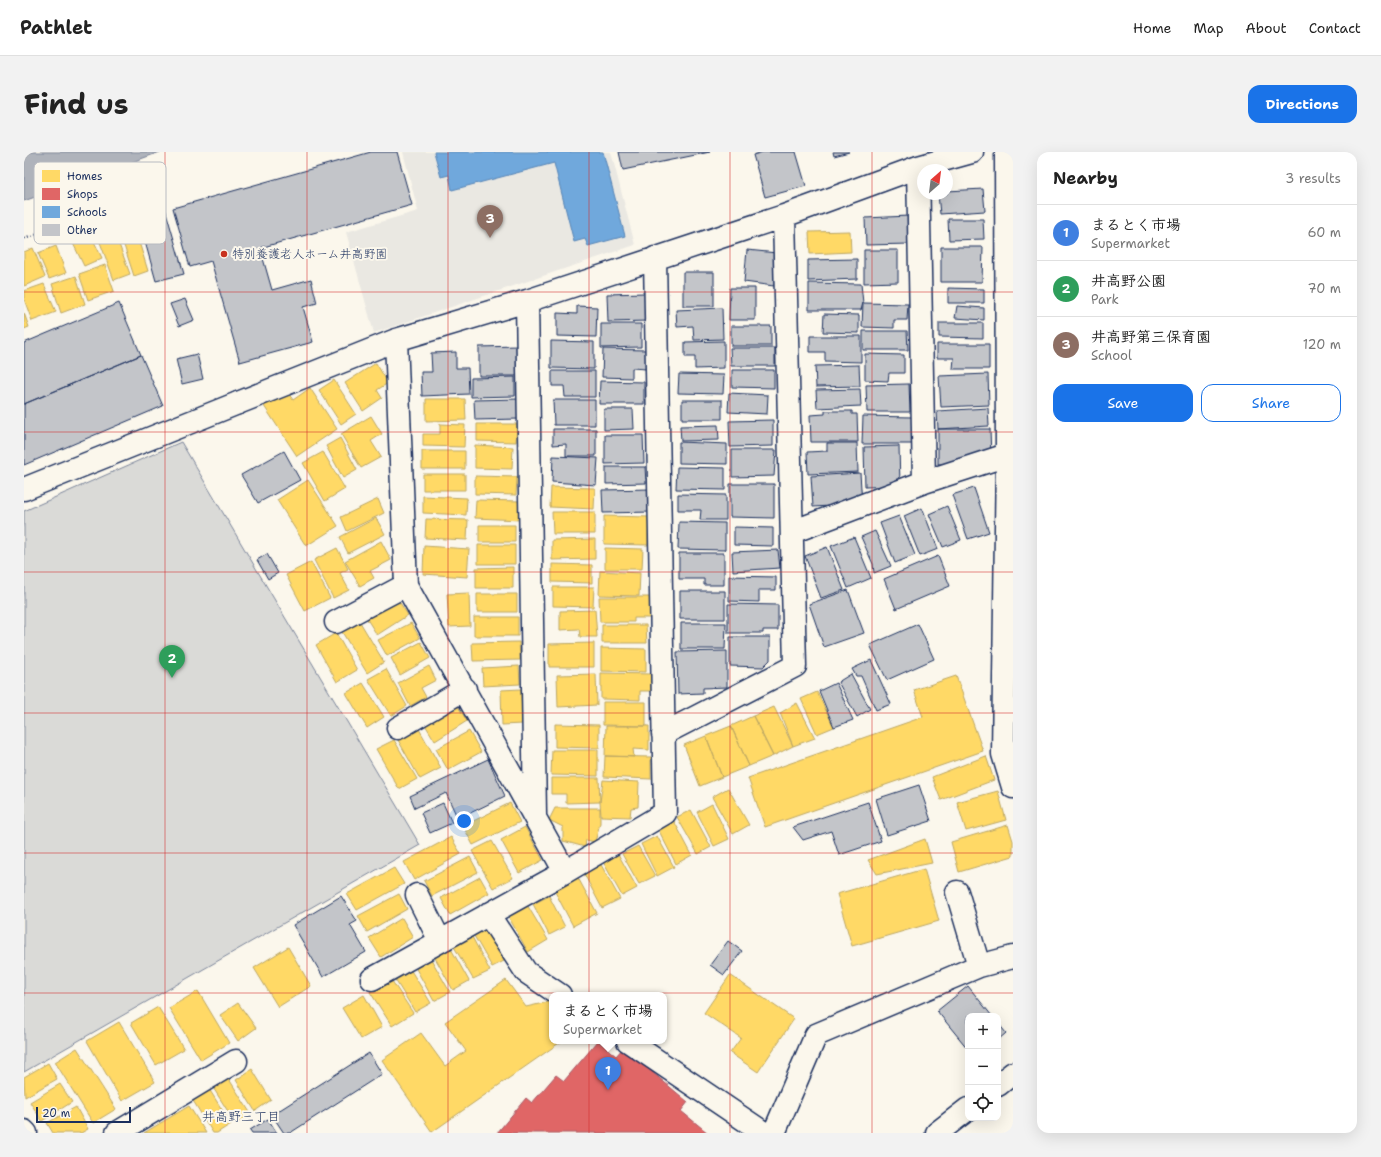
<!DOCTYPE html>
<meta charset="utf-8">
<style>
:root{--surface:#fff;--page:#f2f2f2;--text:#222;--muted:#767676;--line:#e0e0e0;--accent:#1a73e8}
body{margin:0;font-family:"Shantell Sans","Klee One",sans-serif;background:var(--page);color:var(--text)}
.controls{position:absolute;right:12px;bottom:12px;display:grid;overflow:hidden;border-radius:8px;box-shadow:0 4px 16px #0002}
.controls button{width:36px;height:36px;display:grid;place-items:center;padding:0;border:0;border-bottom:1px solid var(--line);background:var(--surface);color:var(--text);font:20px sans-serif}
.compass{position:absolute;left:893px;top:12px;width:36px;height:36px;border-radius:50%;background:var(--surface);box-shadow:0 4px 16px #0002;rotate:28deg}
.scale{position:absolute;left:12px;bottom:10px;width:95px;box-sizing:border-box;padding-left:4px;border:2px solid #1b2f5e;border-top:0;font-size:11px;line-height:14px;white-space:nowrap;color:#1b2f5e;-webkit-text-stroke:3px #fbf7ec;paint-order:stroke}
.you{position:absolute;left:440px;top:669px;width:14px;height:14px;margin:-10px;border:3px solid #fff;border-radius:50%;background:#1a73e8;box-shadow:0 0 0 6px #1a73e833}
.badge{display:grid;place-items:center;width:26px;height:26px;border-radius:50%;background:var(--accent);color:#fff;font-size:13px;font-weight:700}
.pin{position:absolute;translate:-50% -33px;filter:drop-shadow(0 1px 2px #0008)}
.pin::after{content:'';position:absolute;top:21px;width:14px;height:12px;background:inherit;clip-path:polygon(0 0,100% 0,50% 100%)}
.popup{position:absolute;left:525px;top:840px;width:118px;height:52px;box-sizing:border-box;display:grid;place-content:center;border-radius:8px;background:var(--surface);filter:drop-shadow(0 1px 3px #0005);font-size:13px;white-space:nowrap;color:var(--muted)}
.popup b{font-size:15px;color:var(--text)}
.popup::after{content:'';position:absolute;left:50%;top:100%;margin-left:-8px;border:8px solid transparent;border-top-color:var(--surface)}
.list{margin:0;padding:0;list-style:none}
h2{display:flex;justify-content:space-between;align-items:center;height:52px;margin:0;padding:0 16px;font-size:17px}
h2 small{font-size:13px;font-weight:400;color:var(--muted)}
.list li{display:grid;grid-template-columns:26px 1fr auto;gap:12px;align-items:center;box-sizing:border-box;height:56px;padding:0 16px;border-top:1px solid var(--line)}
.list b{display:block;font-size:15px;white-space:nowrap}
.list p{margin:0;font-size:13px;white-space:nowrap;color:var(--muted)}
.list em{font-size:13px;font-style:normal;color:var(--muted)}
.actions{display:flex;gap:8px;padding:12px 16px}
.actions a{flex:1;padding:9px 0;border:1px solid var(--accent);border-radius:12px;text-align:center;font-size:14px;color:var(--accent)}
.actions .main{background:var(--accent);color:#fff}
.icon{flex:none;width:22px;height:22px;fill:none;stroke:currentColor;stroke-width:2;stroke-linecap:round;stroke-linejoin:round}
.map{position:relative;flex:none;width:989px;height:981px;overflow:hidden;border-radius:12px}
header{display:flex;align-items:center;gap:24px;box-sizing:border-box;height:56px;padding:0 20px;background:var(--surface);border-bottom:1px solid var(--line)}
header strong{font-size:19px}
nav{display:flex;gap:22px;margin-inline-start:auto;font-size:14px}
.intro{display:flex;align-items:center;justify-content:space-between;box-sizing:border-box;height:96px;padding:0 24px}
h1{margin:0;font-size:28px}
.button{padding:10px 18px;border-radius:12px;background:var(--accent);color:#fff;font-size:14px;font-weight:700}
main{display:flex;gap:24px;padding:0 24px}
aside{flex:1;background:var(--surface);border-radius:12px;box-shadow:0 4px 16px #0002}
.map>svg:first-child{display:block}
</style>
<header>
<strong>Pathlet</strong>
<nav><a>Home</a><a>Map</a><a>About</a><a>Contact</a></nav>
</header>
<div class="intro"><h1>Find us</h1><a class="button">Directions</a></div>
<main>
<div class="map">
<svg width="989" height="981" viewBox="0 0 989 981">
<rect width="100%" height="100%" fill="#fbf7ec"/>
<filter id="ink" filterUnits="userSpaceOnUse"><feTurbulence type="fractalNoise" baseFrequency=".025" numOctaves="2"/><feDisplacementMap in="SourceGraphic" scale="8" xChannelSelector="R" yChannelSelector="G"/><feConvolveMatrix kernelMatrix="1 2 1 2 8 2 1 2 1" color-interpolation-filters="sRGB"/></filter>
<g filter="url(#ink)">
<path fill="#eae8e2" d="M 379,0 L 587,0 L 611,93 L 350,181 L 322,80 L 394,59 Z"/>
<path fill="#dadad7" stroke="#7a849a" d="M 157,290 L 396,693 L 0,920 L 0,359 Z"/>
<path fill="#afb3bb" stroke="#747e96" d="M 0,0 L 136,0 L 0,49 Z"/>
<path fill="#ffd966" stroke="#bba664" d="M 106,61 L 124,119 L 110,124 L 91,66 Z
M 86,68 L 106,122 L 90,128 L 70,74 Z
M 64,77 L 78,106 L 60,114 L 46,85 Z
M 826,79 L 827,100 L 786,102 L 785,80 Z
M 32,94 L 42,121 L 25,127 L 14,101 Z
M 9,96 L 21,125 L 0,134 L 0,100 Z
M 81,113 L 90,139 L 64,148 L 55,122 Z
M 52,124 L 61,152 L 37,161 L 28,132 Z
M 20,132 L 32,160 L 8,169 L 0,147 L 0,139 Z
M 0,161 L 5,175 L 0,177 Z
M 352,211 L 364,231 L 353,238 L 358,246 L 339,259 L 321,231 Z
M 310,228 L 332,262 L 317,272 L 295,238 Z
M 286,236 L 313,277 L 273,304 L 240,254 L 263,239 L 269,248 Z
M 402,247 L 441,247 L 442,268 L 402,269 Z
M 347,264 L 358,282 L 347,289 L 357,305 L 337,316 L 317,282 Z
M 416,272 L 441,273 L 440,295 L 399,294 L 399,282 L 416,282 Z
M 453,272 L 493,272 L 492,290 L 453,289 Z
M 316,286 L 333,318 L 319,326 L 302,294 Z
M 451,293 L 489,295 L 488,317 L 451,316 Z
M 398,299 L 441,299 L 441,317 L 398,317 Z
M 299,300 L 321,337 L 301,349 L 279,311 Z
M 399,322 L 441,322 L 441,338 L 399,338 Z
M 451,324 L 493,325 L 492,343 L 451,342 Z
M 284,328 L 314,374 L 282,394 L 253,348 Z
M 527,335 L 571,336 L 570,357 L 526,355 Z
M 399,344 L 443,346 L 442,363 L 399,361 Z
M 354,347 L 360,361 L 323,379 L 317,365 Z
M 452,348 L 496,349 L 496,368 L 451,366 Z
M 528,360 L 571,360 L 571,382 L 529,382 Z
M 580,364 L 625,365 L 624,393 L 580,392 Z
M 352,366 L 361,382 L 324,401 L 316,385 Z
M 402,367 L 444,368 L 443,388 L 401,386 Z
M 455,373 L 491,373 L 491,390 L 455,390 Z
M 571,387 L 571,407 L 528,408 L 528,388 Z
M 357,389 L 367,408 L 346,419 L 350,426 L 336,434 L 321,409 Z
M 454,393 L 491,393 L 491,412 L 454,412 Z
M 400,394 L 445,397 L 443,425 L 399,422 Z
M 313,396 L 324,417 L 316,421 L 325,438 L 309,446 L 290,408 Z
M 581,396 L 619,397 L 618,417 L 581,417 Z
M 287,410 L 306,446 L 281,459 L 262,423 Z
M 528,412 L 568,413 L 568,431 L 528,430 Z
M 489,415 L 489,436 L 452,436 L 452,416 Z
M 576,419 L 616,421 L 615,444 L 575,443 Z
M 529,435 L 570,435 L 569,455 L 529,454 Z
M 445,441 L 446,474 L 425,475 L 423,442 Z
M 453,442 L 493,442 L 493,460 L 453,460 Z
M 372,445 L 384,463 L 353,483 L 341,464 Z
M 575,445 L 626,445 L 626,466 L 610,466 L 610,470 L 576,470 Z
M 571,458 L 573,485 L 556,485 L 555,477 L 536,478 L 536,459 Z
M 450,465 L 494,465 L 494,484 L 450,484 Z
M 336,470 L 360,510 L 343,521 L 318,480 Z
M 387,471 L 396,486 L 363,504 L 354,488 Z
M 578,473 L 622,473 L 623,491 L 578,491 Z
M 312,481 L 333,518 L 313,530 L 292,493 Z
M 397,490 L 406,506 L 376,523 L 367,506 Z
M 495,490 L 496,508 L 449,509 L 448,491 Z
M 570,491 L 570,515 L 525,515 L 525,492 Z
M 577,496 L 622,497 L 622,520 L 577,519 Z
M 405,514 L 412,528 L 397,536 L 402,545 L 386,554 L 374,531 Z
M 495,514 L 496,532 L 459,534 L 458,516 Z
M 362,517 L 383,554 L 367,564 L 344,527 Z
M 577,521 L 627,522 L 627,539 L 616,539 L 616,548 L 577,547 Z
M 572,522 L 573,553 L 534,555 L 533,523 Z
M 932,524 L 959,599 L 741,675 L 724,626 L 899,565 L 890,538 Z
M 339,531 L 360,565 L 343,576 L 322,541 Z
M 497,537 L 498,572 L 478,573 L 477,538 Z
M 793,540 L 810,575 L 793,582 L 777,547 Z
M 579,550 L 622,550 L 622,574 L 579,573 Z
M 432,551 L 443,569 L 411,589 L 400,571 Z
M 773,551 L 791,586 L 769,594 L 756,561 Z
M 750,555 L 769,594 L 749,604 L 729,564 Z
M 729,564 L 749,604 L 725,614 L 707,574 Z
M 531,572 L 575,573 L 575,596 L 531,595 Z
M 582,574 L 625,574 L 625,598 L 609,597 L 610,605 L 581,604 Z
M 707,574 L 725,614 L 698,625 L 682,584 Z
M 395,577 L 417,616 L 396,627 L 374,588 Z
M 445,579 L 457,600 L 424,618 L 412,597 Z
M 682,584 L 698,625 L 676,634 L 660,593 Z
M 370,588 L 393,627 L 375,637 L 352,597 Z
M 528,598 L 574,598 L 574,624 L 527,623 Z
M 581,604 L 627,605 L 627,627 L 580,625 Z
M 962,604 L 970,628 L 917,648 L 908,625 Z
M 527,626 L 575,626 L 576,650 L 542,651 L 542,642 L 527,642 Z
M 579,628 L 615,630 L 614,655 L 607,656 L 606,665 L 577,664 L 576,650 Z
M 704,636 L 725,673 L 709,682 L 688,645 Z
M 974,639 L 982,668 L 942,679 L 933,650 Z
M 486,651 L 496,670 L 449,693 L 439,674 Z
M 688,652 L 705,687 L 690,694 L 673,660 Z
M 531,656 L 576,656 L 576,671 L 571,690 L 562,688 L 561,695 L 539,689 L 539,675 L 525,668 Z
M 667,658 L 687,695 L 674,702 L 653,665 Z
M 650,669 L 668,703 L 652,712 L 634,677 Z
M 984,673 L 989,689 L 989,704 L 935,720 L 927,690 Z
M 501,675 L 519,708 L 495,721 L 477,688 Z
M 633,684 L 650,715 L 633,724 L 617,692 Z
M 427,685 L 437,702 L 390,728 L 380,710 Z
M 901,687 L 908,711 L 853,722 L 844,708 Z
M 468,689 L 489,726 L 469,736 L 448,699 Z
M 614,694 L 631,724 L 615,732 L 598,702 Z
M 593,700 L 613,736 L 598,744 L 578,708 Z
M 446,705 L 454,720 L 408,744 L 400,729 Z
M 576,711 L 596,747 L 578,756 L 559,720 Z
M 370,716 L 380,732 L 333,758 L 323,742 Z
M 900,717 L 915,769 L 828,794 L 813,742 Z
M 553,724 L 573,761 L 549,774 L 529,736 Z
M 456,725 L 465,741 L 426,763 L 417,746 Z
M 375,742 L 383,757 L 343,780 L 334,764 Z
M 525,744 L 541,775 L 525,783 L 509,752 Z
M 502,751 L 524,788 L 504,800 L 483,762 Z
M 378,766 L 389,785 L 357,805 L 345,786 Z
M 462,775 L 480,809 L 468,815 L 449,782 Z
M 447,783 L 466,819 L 449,827 L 429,793 Z
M 264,795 L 287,834 L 254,855 L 230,816 Z
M 426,795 L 445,829 L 429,838 L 410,804 Z
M 407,807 L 426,840 L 410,849 L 391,815 Z
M 386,817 L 407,851 L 391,860 L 370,826 Z
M 706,823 L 770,867 L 734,920 L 706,901 L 717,886 L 680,861 Z
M 366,826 L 389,861 L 368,874 L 346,840 Z
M 482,828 L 502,855 L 524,850 L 528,855 L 528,889 L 538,889 L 408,980 L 358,908 L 397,881 L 421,914 L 442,899 L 421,870 Z
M 174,839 L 205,891 L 177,908 L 145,856 Z
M 340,843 L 358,875 L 337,887 L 318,856 Z
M 214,851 L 232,876 L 214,889 L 196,863 Z
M 134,855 L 160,897 L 132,913 L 107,871 Z
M 95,870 L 131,930 L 98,949 L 63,889 Z
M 53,896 L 92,957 L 69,971 L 31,910 Z
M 24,911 L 33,927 L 1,945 L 0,925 Z
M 228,917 L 247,948 L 231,959 L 212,928 Z
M 203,924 L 227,962 L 212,972 L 188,934 Z
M 36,932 L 48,950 L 18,969 L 6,950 Z
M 185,937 L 207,972 L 193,981 L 189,981 L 168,947 Z
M 165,954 L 182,981 L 120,981 Z
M 52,955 L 64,977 L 57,981 L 29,981 L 23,971 Z"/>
<path fill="#e06666" stroke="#a55664" d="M 574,889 L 592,904 L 599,896 L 664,950 L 657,959 L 684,981 L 473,981 L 502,946 L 508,951 L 532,923 L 540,929 Z"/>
<path fill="#6fa8dc" stroke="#5684b6" d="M 410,0 L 579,0 L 601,84 L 564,94 L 561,87 L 550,90 L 530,11 L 428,38 L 425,23 L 417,25 Z"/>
<path fill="#c3c5c9" stroke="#1b2f5e" d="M 347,0 L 373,0 L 388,53 L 236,96 L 248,138 L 287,127 L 293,151 L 279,155 L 289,190 L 216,210 L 187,109 L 166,115 L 149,56 Z
M 595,0 L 686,0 L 599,18 Z
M 739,0 L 772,0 L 782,34 L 741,45 L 729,3 Z
M 809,0 L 825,0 L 810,4 Z
M 959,37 L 961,59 L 916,62 L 914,42 L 923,42 L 923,39 Z
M 140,53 L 160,122 L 132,129 L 113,61 Z
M 885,64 L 886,92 L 842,93 L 841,66 Z
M 924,67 L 959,67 L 960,87 L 925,88 Z
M 917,95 L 959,95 L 958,130 L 917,130 Z
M 723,98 L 753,101 L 750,134 L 720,130 Z
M 840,98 L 874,98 L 874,130 L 840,131 Z
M 833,107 L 833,127 L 784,129 L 784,108 Z
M 659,120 L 690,120 L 690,154 L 659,154 Z
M 785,131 L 837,132 L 839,151 L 837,158 L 785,158 Z
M 706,136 L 731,136 L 731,168 L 705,168 Z
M 924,136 L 960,137 L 960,151 L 924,151 Z
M 621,141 L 623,169 L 584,170 L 583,142 Z
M 161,147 L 170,168 L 155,174 L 146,152 Z
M 95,151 L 117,203 L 0,252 L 0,191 Z
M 839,151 L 884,152 L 883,168 L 870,168 L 870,176 L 838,175 Z
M 553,154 L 573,155 L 572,185 L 533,184 L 533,161 L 553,162 Z
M 933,154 L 960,156 L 960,168 L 931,166 Z
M 698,156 L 699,187 L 670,188 L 669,174 L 653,175 L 652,158 Z
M 800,162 L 835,163 L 835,181 L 799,180 Z
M 915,171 L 959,171 L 959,186 L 915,185 Z
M 577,172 L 617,172 L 617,195 L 577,196 Z
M 707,174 L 747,174 L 747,194 L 707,194 Z
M 839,179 L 883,179 L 884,198 L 839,198 Z
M 786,184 L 837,184 L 837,210 L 801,209 L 801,200 L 786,200 Z
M 527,189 L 570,190 L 570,217 L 527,216 Z
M 700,189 L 700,216 L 671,217 L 671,205 L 661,205 L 661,190 Z
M 913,192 L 965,192 L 965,217 L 929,217 L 930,206 L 913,206 Z
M 494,194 L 494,224 L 455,224 L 455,195 Z
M 706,196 L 751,196 L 751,214 L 707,214 Z
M 579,197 L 622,198 L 622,217 L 608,216 L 608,226 L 578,225 Z
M 432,200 L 432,216 L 444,216 L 445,242 L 398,244 L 397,220 L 408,220 L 407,201 Z
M 173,202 L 179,227 L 158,232 L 152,207 Z
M 841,202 L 880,203 L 880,221 L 865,221 L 864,229 L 841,228 Z
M 117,203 L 139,254 L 0,313 L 0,252 Z
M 835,213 L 836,234 L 792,235 L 791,214 Z
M 708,218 L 750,218 L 750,236 L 708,235 Z
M 528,219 L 571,219 L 571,245 L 541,245 L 540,234 L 528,234 Z
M 655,222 L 700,223 L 699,242 L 654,241 Z
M 964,222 L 965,253 L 917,255 L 915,224 Z
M 491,225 L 491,244 L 447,245 L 447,226 Z
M 576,229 L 620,230 L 620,252 L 575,252 Z
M 885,232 L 886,260 L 843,260 L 842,233 Z
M 836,237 L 837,254 L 793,256 L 792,238 Z
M 705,241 L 744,243 L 743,262 L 704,260 Z
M 495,247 L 495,267 L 451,268 L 450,248 Z
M 529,248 L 571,248 L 571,273 L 530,273 Z
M 658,248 L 698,248 L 698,267 L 658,267 Z
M 964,256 L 965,274 L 914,277 L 913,259 Z
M 580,257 L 609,257 L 610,277 L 580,278 Z
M 801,259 L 828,259 L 828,262 L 833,262 L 834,290 L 787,290 L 786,263 L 801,262 Z
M 839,264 L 888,265 L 888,292 L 838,292 Z
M 749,268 L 749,294 L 706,295 L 705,269 Z
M 694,273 L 695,288 L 657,289 L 656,274 Z
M 529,277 L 572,277 L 572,304 L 542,304 L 542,292 L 529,293 Z
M 914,277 L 966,277 L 967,306 L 947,313 L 914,312 Z
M 581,283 L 619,283 L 620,311 L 581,312 Z
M 655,290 L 703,292 L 703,312 L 655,311 Z
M 803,291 L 833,291 L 834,320 L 784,322 L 783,300 L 803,299 Z
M 875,294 L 876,334 L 841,335 L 840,295 Z
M 708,298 L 752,298 L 750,324 L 708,325 Z
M 260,299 L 276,328 L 234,351 L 217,323 Z
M 529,304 L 574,306 L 572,333 L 528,330 Z
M 582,315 L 621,315 L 622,331 L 582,332 Z
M 653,315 L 701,316 L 701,338 L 652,337 Z
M 836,321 L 838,352 L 789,355 L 787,324 Z
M 706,332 L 750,332 L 750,366 L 706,365 Z
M 950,336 L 965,380 L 944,387 L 928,343 Z
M 627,337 L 628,360 L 579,361 L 578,338 Z
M 654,342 L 702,343 L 702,368 L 676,368 L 677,358 L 654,358 Z
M 923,354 L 937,388 L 919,395 L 905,362 Z
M 898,356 L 914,397 L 896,404 L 880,364 Z
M 875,364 L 891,403 L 871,411 L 856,371 Z
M 655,370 L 701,371 L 701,398 L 654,397 Z
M 710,375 L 749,376 L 749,394 L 710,393 Z
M 851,379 L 867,414 L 850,421 L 849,412 L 837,385 Z
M 830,385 L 847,426 L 824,436 L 807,394 Z
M 803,395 L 820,438 L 797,446 L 781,404 Z
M 754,398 L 756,416 L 709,419 L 708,400 Z
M 655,401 L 700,401 L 700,433 L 680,433 L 680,427 L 655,427 Z
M 243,402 L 254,421 L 244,427 L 233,408 Z
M 914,404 L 926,434 L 872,457 L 860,427 Z
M 705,424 L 752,425 L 752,438 L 735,438 L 735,450 L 705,449 Z
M 824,438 L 840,481 L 800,495 L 785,452 Z
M 656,439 L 701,439 L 701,467 L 656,467 Z
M 704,452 L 754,453 L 754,478 L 739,478 L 739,481 L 704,481 Z
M 657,471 L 702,471 L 701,497 L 657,497 Z
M 894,472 L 910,507 L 863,528 L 846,493 Z
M 706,485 L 746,485 L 746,508 L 739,515 L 706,514 Z
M 703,499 L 703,535 L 679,536 L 679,541 L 654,542 L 653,500 Z
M 847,508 L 867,552 L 852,558 L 837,524 L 832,524 L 828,517 Z
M 827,522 L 846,557 L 833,565 L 814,530 Z
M 812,531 L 829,568 L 810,575 L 795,539 Z
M 464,607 L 481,644 L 434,667 L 422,641 L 391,656 L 386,644 Z
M 895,633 L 907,669 L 863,683 L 852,647 Z
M 844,650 L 857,689 L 815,703 L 807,679 L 779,688 L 769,675 Z
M 419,651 L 428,671 L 406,681 L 397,661 Z
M 317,744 L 333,769 L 326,773 L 342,800 L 299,825 L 269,773 Z
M 704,789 L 718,799 L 700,823 L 686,813 Z
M 944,834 L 968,864 L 944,864 L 944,897 L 913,859 Z
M 974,871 L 982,881 L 974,888 Z
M 345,901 L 358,922 L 266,981 L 260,981 L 248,963 Z
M 244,967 L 253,981 L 228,981 L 226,978 Z"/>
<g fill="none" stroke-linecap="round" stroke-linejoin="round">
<defs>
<path id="minor" d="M 982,0 L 983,303 L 979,602 L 989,635
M 894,15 L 900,330
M 503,149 L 511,663
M 372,188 L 382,433 L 541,720
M 214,251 L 372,188 L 503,149 L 760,64 L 894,15 L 948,0
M 768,380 L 900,330 L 983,303
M 312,470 L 382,433
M 374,576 L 441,537
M 639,582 L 771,514 L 760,64
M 933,740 L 955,814
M 393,743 L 416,789
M 464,762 L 502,820 L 536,843
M 348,827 L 541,720 L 641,661 L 631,106
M 604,889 L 740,981
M 0,979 L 2,981
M 93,981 L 212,909
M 750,981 L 792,883 L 955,814 L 989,805"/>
<path id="tertiary" d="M 0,337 L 214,251
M 974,933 L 989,921
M 913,981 L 944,957"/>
</defs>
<use href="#minor" stroke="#1b2f5e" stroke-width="25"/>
<use href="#tertiary" stroke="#1b2f5e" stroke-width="25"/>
<path stroke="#1b2f5e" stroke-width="2.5" stroke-dasharray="1 3" stroke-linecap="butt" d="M 0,87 L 139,39"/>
<use href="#minor" stroke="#fbf7ec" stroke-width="22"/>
<use href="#tertiary" stroke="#fbf7ec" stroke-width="22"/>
</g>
</g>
<path fill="none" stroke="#d62828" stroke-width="1" stroke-opacity="0.55" d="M 141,0 L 141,981M 283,0 L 283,981M 424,0 L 424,981M 565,0 L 565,981M 706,0 L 706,981M 848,0 L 848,981M 0,140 L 989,140M 0,280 L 989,280M 0,420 L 989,420M 0,561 L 989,561M 0,701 L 989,701M 0,841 L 989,841"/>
<circle fill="#c8321e" stroke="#fbf7ec" stroke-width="1.5" cx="200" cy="102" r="4"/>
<g text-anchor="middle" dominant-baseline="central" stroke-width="4" stroke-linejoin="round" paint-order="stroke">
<g font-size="12" fill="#1b2f5e" stroke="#fbf7ec" text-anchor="start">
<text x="208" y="102">特別養護老人ホーム井高野園</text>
</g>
<g font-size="13" fill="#1b2f5e" stroke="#fbf7ec">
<text x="217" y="964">井高野三丁目</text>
</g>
</g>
<rect x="10" y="10" width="132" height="82" rx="6" fill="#fbf7ec" stroke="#b8bbc1" stroke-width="1"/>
<rect x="18" y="18" width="18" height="12" fill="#ffd966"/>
<rect x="18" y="36" width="18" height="12" fill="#e06666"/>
<rect x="18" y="54" width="18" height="12" fill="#6fa8dc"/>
<rect x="18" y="72" width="18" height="12" fill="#c3c5c9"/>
<g font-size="11" fill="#1b2f5e">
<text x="43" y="28">Homes</text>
<text x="43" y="46">Shops</text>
<text x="43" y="64">Schools</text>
<text x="43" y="82">Other</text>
</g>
</svg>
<div class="controls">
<button>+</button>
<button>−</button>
<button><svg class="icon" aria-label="locate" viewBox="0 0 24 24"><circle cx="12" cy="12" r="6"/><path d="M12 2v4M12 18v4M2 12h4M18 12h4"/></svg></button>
</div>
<svg class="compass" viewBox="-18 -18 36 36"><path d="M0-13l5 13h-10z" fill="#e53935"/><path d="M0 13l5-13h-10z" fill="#767676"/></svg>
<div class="scale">20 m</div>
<div class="you"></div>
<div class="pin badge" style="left:584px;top:938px;background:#3f7fe0">1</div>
<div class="popup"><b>まるとく市場</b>Supermarket</div>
<div class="pin badge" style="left:148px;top:526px;background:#2e9e5b">2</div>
<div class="pin badge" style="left:466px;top:86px;background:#8d6e63">3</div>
</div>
<aside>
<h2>Nearby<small>3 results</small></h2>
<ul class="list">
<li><span class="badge" style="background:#3f7fe0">1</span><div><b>まるとく市場</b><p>Supermarket</p></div><em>60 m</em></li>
<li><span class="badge" style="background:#2e9e5b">2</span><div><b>井高野公園</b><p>Park</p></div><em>70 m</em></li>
<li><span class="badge" style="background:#8d6e63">3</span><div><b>井高野第三保育園</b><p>School</p></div><em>120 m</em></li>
</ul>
<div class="actions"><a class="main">Save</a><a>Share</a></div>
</aside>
</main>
